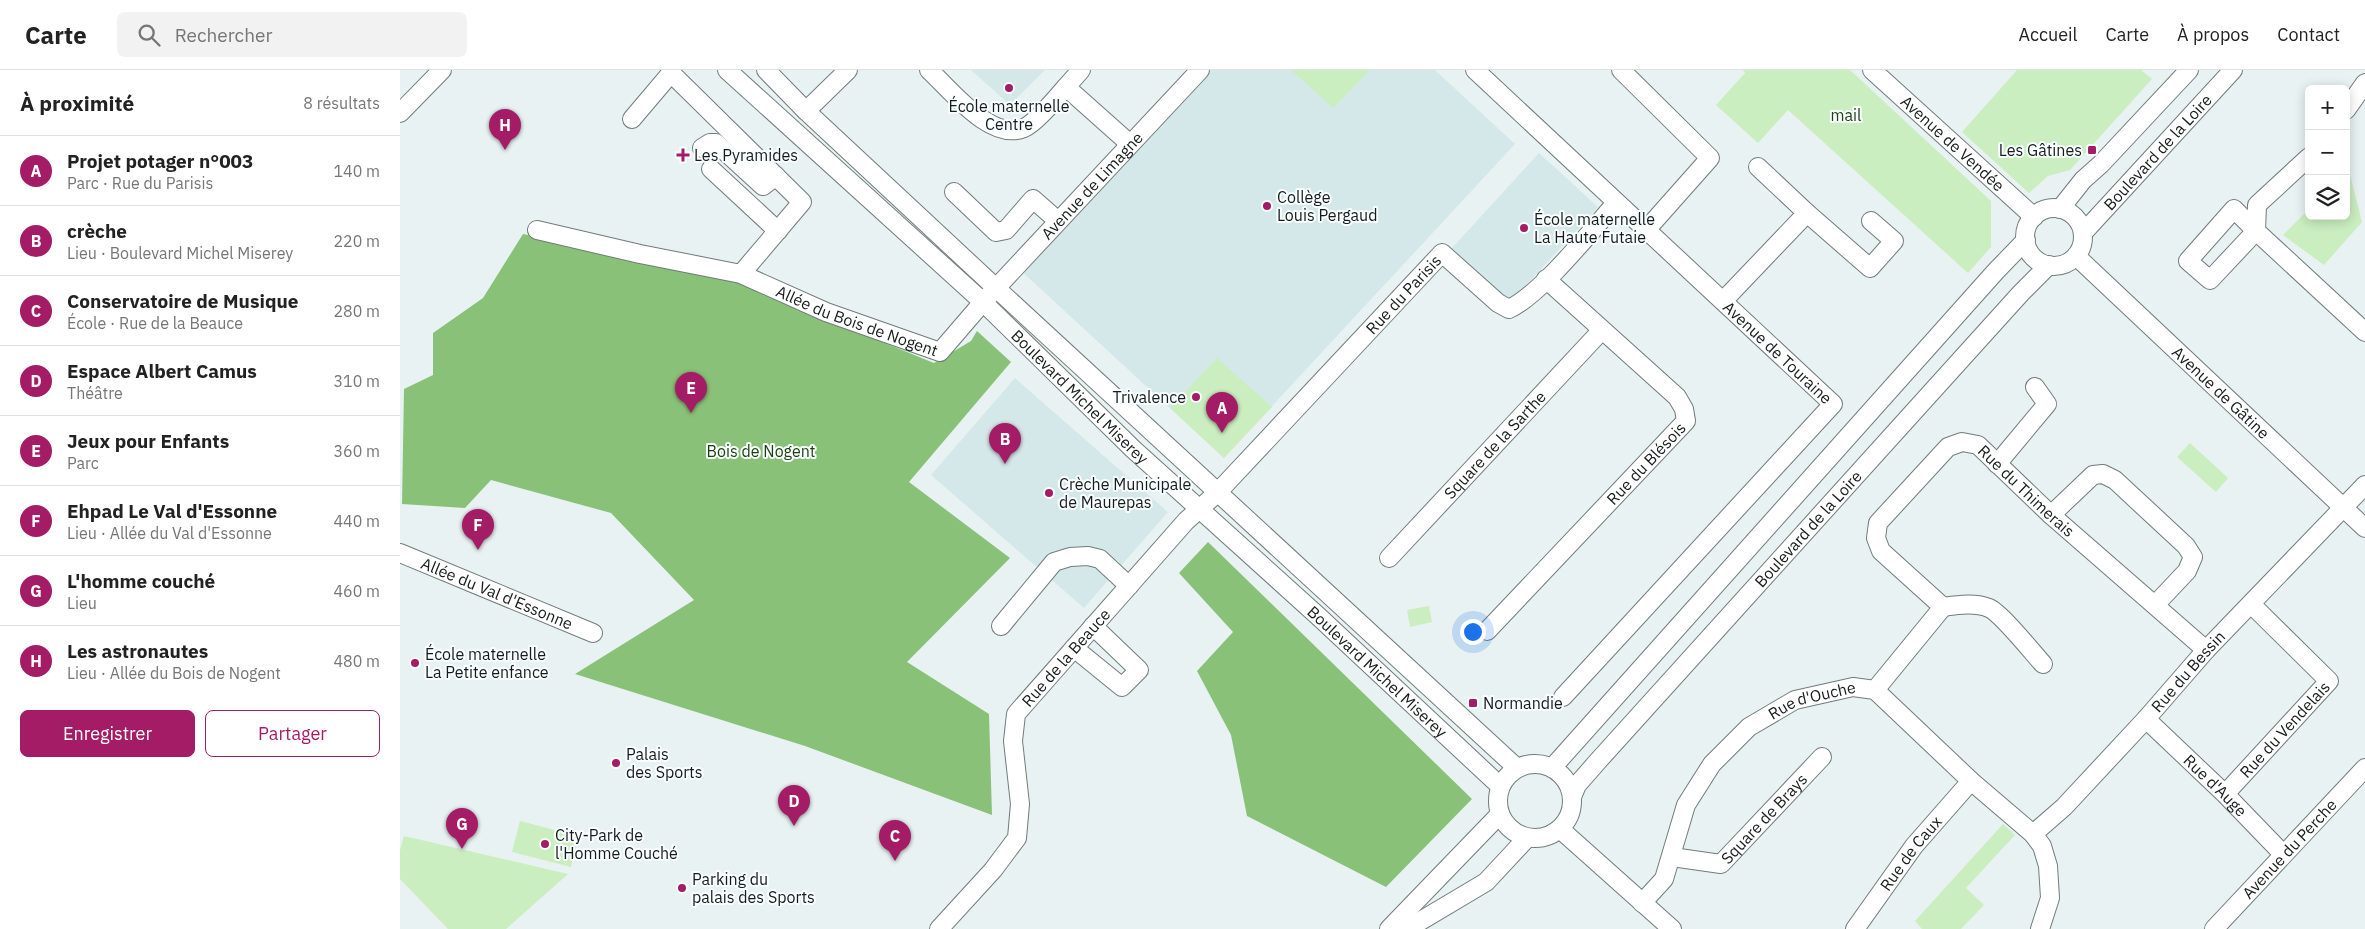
<!DOCTYPE html>
<html lang="fr">
<meta charset="utf-8">
<style>
:root{--surface:#fff;--page:#f2f2f2;--text:#222;--muted:#767676;--line:#e0e0e0;--accent:#a41c66}
body{margin:0;font-family:"IBM Plex Sans",sans-serif;background:var(--page);color:var(--text)}
.controls{position:absolute;right:15px;top:15px;display:grid;overflow:hidden;border-radius:8px;box-shadow:0 2px 12px #0003}
.controls button{width:45px;height:45px;display:grid;place-items:center;padding:0;border:0;border-bottom:1px solid var(--line);background:var(--surface);color:var(--text);font:25px sans-serif}
.you{position:absolute;left:1072px;top:561px;width:18px;height:18px;margin:-12px;border:4px solid #fff;border-radius:50%;background:#1a73e8;box-shadow:0 0 0 8px #1a73e833}
.badge{display:grid;place-items:center;width:32px;height:32px;border-radius:50%;background:var(--accent);color:#fff;font-size:16px;font-weight:700}
.pin{position:absolute;translate:-50% -41px;filter:drop-shadow(0 1px 2px #0008)}
.pin::after{content:'';position:absolute;top:26px;width:18px;height:15px;background:inherit;clip-path:polygon(0 0,100% 0,50% 100%)}
.list{margin:0;padding:0;list-style:none}
h2{display:flex;justify-content:space-between;align-items:center;height:65px;margin:0;padding:0 20px;font-size:21px}
h2 small{font-size:16px;font-weight:400;color:var(--muted)}
.list li{display:grid;grid-template-columns:32px 1fr auto;gap:15px;align-items:center;box-sizing:border-box;height:70px;padding:0 20px;border-top:1px solid var(--line)}
.list b{display:block;font-size:19px;white-space:nowrap}
.list p{margin:0;font-size:16px;white-space:nowrap;color:var(--muted)}
.list em{font-size:16px;font-style:normal;color:var(--muted)}
.actions{display:flex;gap:10px;padding:15px 20px}
.actions a{flex:1;padding:11px 0;border:1px solid var(--accent);border-radius:8px;text-align:center;font-size:18px;color:var(--accent)}
.actions .main{background:var(--accent);color:#fff}
.icon{flex:none;width:28px;height:28px;fill:none;stroke:currentColor;stroke-width:2;stroke-linecap:round;stroke-linejoin:round}
.map{position:relative;flex:none;width:1965px;height:859px;overflow:hidden}
header{display:flex;align-items:center;gap:30px;box-sizing:border-box;height:70px;padding:0 25px;background:var(--surface);border-bottom:1px solid var(--line)}
header strong{font-size:24px}
nav{display:flex;gap:28px;margin-inline-start:auto;font-size:18px}
.search{width:350px;height:45px;background:var(--page);display:flex;align-items:center;gap:12px;box-sizing:border-box;padding:0 18px;border-radius:8px;color:var(--muted);font-size:19px}
main{display:flex}
aside{flex:1;background:var(--surface)}
.map>svg:first-child{display:block}
</style>
<header>
<strong>Carte</strong>
<div class="search"><svg class="icon" aria-label="search" viewBox="0 0 24 24"><circle cx="10" cy="10" r="6"/><path d="M15 15l6 6"/></svg>Rechercher</div>
<nav><a>Accueil</a><a>Carte</a><a>À propos</a><a>Contact</a></nav>
</header>
<main>
<aside>
<h2>À proximité<small>8 résultats</small></h2>
<ul class="list">
<li><span class="badge">A</span><div><b>Projet potager n°003</b><p>Parc · Rue du Parisis</p></div><em>140 m</em></li>
<li><span class="badge">B</span><div><b>crèche</b><p>Lieu · Boulevard Michel Miserey</p></div><em>220 m</em></li>
<li><span class="badge">C</span><div><b>Conservatoire de Musique</b><p>École · Rue de la Beauce</p></div><em>280 m</em></li>
<li><span class="badge">D</span><div><b>Espace Albert Camus</b><p>Théâtre</p></div><em>310 m</em></li>
<li><span class="badge">E</span><div><b>Jeux pour Enfants</b><p>Parc</p></div><em>360 m</em></li>
<li><span class="badge">F</span><div><b>Ehpad Le Val d'Essonne</b><p>Lieu · Allée du Val d'Essonne</p></div><em>440 m</em></li>
<li><span class="badge">G</span><div><b>L'homme couché</b><p>Lieu</p></div><em>460 m</em></li>
<li><span class="badge">H</span><div><b>Les astronautes</b><p>Lieu · Allée du Bois de Nogent</p></div><em>480 m</em></li>
</ul>
<div class="actions"><a class="main">Enregistrer</a><a>Partager</a></div>
</aside>
<div class="map">
<svg width="1965" height="859" viewBox="0 0 1965 859">
<rect width="100%" height="100%" fill="#e8f2f3"/>
<path fill="#d5e8e9" d="M 571,0 L 645,0 L 610,35 Z
M 801,0 L 1035,0 L 1115,74 L 824,388 L 618,198 Z
M 1139,83 L 1198,137 L 1110,233 L 1051,179 Z
M 615,308 L 768,442 L 684,538 L 531,405 Z"/>
<path fill="#caeebf" d="M 891,0 L 970,0 L 933,38 Z
M 1343,0 L 1450,0 L 1591,131 L 1591,177 L 1568,203 L 1388,40 L 1358,73 L 1316,35 L 1345,3 Z
M 1617,0 L 1741,0 L 1752,9 L 1670,100 L 1648,106 L 1629,123 L 1562,62 Z
M 1949,101 L 1962,152 L 1924,195 L 1883,165 L 1909,139 L 1909,146 L 1946,146 L 1946,103 Z
M 817,288 L 872,337 L 824,388 L 770,338 Z
M 1790,373 L 1828,408 L 1816,422 L 1777,387 Z
M 1029,536 L 1032,552 L 1010,557 L 1007,540 Z
M 120,751 L 178,766 L 171,797 L 112,782 Z
M 1603,754 L 1615,765 L 1566,818 L 1584,835 L 1561,859 L 1522,859 L 1515,851 Z
M 4,766 L 168,804 L 106,859 L 48,859 L 0,809 L 0,780 Z"/>
<path fill="#8ac179" d="M 123,164 L 356,210 L 480,271 L 534,293 L 571,271 L 577,261 L 611,292 L 509,412 L 610,488 L 507,592 L 589,644 L 592,745 L 405,676 L 175,604 L 294,530 L 211,443 L 91,410 L 65,438 L 2,434 L 4,319 L 33,305 L 33,263 L 83,228 Z
M 808,472 L 1072,729 L 986,817 L 847,746 L 831,665 L 797,601 L 833,562 L 779,503 Z"/>
<g fill="none" stroke-linecap="round" stroke-linejoin="round">
<defs>
<g id="minor">
<path id="s1" d="M 327,0 L 583,232 L 733,379 L 918,546 L 1100,716"/>
<path d="M 366,0 L 406,41 L 596,218 L 1117,698"/>
<path d="M 529,0 C 551,20 591,72 624,58 C 637,52 656,28 666,17 L 730,74"/>
<path id="s2" d="M 1075,0 L 1433,334 L 1163,627"/>
<path d="M 1221,0 L 1310,88 L 1247,159"/>
<path id="s3" d="M 1472,0 L 1634,147"/>
<path d="M 666,17 L 681,0"/>
<path d="M 1946,40 L 1965,13"/>
<path d="M 406,41 L 448,0"/>
<path d="M 0,43 L 42,0"/>
<path d="M 232,49 L 271,3 L 402,132 L 341,204"/>
<path d="M 302,78 L 310,73 L 316,73 L 363,116 L 376,106"/>
<path d="M 1909,87 L 1857,135 L 1856,161 L 1965,262"/>
<path d="M 1358,97 L 1407,143"/>
<path d="M 311,99 L 378,161"/>
<path d="M 554,122 L 596,162 L 606,160 L 633,129 L 658,151"/>
<circle cx="1654" cy="167" r="29"/>
<path d="M 1660,139 L 1683,110 L 1701,94 L 1789,0"/>
<path d="M 1834,139 L 1856,161 L 1810,210 L 1788,191 Z"/>
<path id="s4" d="M 137,160 L 240,184 L 341,204 L 426,242 L 540,282 L 583,232 L 800,0"/>
<path id="s5" d="M 1683,163 L 1833,0"/>
<path id="s6" d="M 1676,186 L 1965,458"/>
<path d="M 1323,231 L 1407,143 L 1470,198 L 1494,171 L 1471,151"/>
<path d="M 1597,394 L 1647,334 L 1635,317"/>
<path d="M 1651,445 L 1693,405 L 1703,404 L 1715,410 L 1786,476 L 1793,487 L 1787,501 L 1755,535"/>
<path id="s7" d="M 0,483 L 193,563"/>
<path id="s8" d="M 989,488 L 1201,261"/>
<path d="M 1543,537 C 1557,535 1575,532 1589,538 C 1601,543 1633,583 1643,594"/>
<path d="M 601,556 L 654,492 L 670,487 L 688,486 L 700,489 L 729,516"/>
<path id="s9" d="M 1087,561 L 1286,351 L 1284,339 L 1277,327 L 1146,209"/>
<path d="M 674,578 L 722,617 L 739,600 L 693,556"/>
<path id="s10" d="M 1475,620 L 1543,537 L 1481,481 L 1476,468 L 1478,453 L 1548,377 L 1562,372 L 1578,375 L 1651,445 L 1806,580"/>
<path id="s11" d="M 1746,649 L 1825,724 L 1883,784"/>
<circle cx="1135" cy="731" r="37"/>
<path d="M 1152,698 L 1596,201 L 1626,170"/>
<path id="s12" d="M 1825,724 L 1929,611 L 1851,534"/>
<path id="s13" d="M 1172,727 L 1177,715 L 1198,691 L 1621,223 L 1649,195"/>
<path d="M 1160,759 L 1272,859"/>
<path id="s14" d="M 1633,764 L 1664,737 L 1746,649 L 1806,580 L 1965,415"/>
<path id="s15" d="M 1272,787 L 1321,794 L 1422,687"/>
<path id="s16" d="M 1242,833 L 1264,809 L 1286,735 L 1312,694 L 1349,657 L 1395,630 L 1453,617 L 1475,620 L 1571,711 L 1633,764 L 1642,776 L 1648,796 L 1650,828 L 1640,859"/>
<path id="s17" d="M 539,859 L 593,800 L 617,768 L 620,734 L 613,671 L 616,644 L 786,451 L 817,423 L 1042,183 L 1098,233 L 1109,239 C 1140,225 1191,161 1216,133"/>
<path d="M 989,859 L 1100,744"/>
<path d="M 1007,859 L 1086,812 L 1127,768"/>
<path id="s18" d="M 1455,859 L 1514,776 L 1571,711"/>
<path id="s19" d="M 1814,859 L 1965,698"/>
</g>
</defs>
<use href="#minor" stroke="#727b7b" stroke-width="20"/>
<use href="#minor" stroke="#fff" stroke-width="18"/>
</g>
<g fill="#a41c66" stroke="#f9ffff" stroke-width="2">
<circle cx="609" cy="18" r="5"/>
<rect x="1687" y="75" width="10" height="10" rx="2.5"/>
<path d="M280.5 77.5h5v5h5v5h-5v5h-5v-5h-5v-5h5z"/>
<circle cx="867" cy="136" r="5"/>
<circle cx="1124" cy="158" r="5"/>
<circle cx="796" cy="327" r="5"/>
<circle cx="649" cy="423" r="5"/>
<circle cx="15" cy="593" r="5"/>
<rect x="1068" y="628" width="10" height="10" rx="2.5"/>
<circle cx="216" cy="693" r="5"/>
<circle cx="145" cy="774" r="5"/>
<circle cx="282" cy="818" r="5"/>
</g>
<g text-anchor="middle" dominant-baseline="central" stroke-width="4" stroke-linejoin="round" paint-order="stroke">
<g font-size="16" fill="#181b1c" stroke="#f9ffff" text-anchor="start">
<text x="609" y="36" text-anchor="middle">École maternelle<tspan x="609" dy="18">Centre</tspan></text>
<text x="1682" y="80" text-anchor="end">Les Gâtines</text>
<text x="294" y="85">Les Pyramides</text>
<text x="877" y="127">Collège<tspan x="877" dy="18">Louis Pergaud</tspan></text>
<text x="1134" y="149">École maternelle<tspan x="1134" dy="18">La Haute Futaie</tspan></text>
<text x="786" y="327" text-anchor="end">Trivalence</text>
<text x="659" y="414">Crèche Municipale<tspan x="659" dy="18">de Maurepas</tspan></text>
<text x="25" y="584">École maternelle<tspan x="25" dy="18">La Petite enfance</tspan></text>
<text x="1083" y="633">Normandie</text>
<text x="226" y="684">Palais<tspan x="226" dy="18">des Sports</tspan></text>
<text x="155" y="765">City-Park de<tspan x="155" dy="18">l'Homme Couché</tspan></text>
<text x="292" y="809">Parking du<tspan x="292" dy="18">palais des Sports</tspan></text>
</g>
<g font-size="16" fill="#1b3f0e" stroke="#f9ffff">
<text x="1446" y="45">mail</text>
<text x="361" y="381">Bois de Nogent</text>
</g>
<g font-size="16" fill="#181b1c" stroke="#f9ffff">
<text stroke="none"><textPath href="#s3" startOffset="109">Avenue de Vendée</textPath></text>
<text stroke="none"><textPath href="#s5" startOffset="110">Boulevard de la Loire</textPath></text>
<text stroke="none"><textPath href="#s4" startOffset="648">Avenue de Limagne</textPath></text>
<text stroke="none"><textPath href="#s17" startOffset="816">Rue du Parisis</textPath></text>
<text stroke="none"><textPath href="#s4" startOffset="334">Allée du Bois de Nogent</textPath></text>
<text stroke="none"><textPath href="#s2" startOffset="414">Avenue de Touraine</textPath></text>
<text stroke="none"><textPath href="#s6" startOffset="199">Avenue de Gâtine</textPath></text>
<text stroke="none"><textPath href="#s1" startOffset="481">Boulevard Michel Miserey</textPath></text>
<text stroke="none"><textPath href="#s8" startOffset="155">Square de la Sarthe</textPath></text>
<text stroke="none"><textPath href="#s9" startOffset="231">Rue du Blésois</textPath></text>
<text stroke="none"><textPath href="#s10" startOffset="421">Rue du Thimerais</textPath></text>
<text stroke="none"><textPath href="#s13" startOffset="358">Boulevard de la Loire</textPath></text>
<text stroke="none"><textPath href="#s7" startOffset="105">Allée du Val d'Essonne</textPath></text>
<text stroke="none"><textPath href="#s17" startOffset="320">Rue de la Beauce</textPath></text>
<text stroke="none"><textPath href="#s1" startOffset="886">Boulevard Michel Miserey</textPath></text>
<text stroke="none"><textPath href="#s14" startOffset="225">Rue du Bessin</textPath></text>
<text stroke="none"><textPath href="#s16" startOffset="280">Rue d'Ouche</textPath></text>
<text stroke="none"><textPath href="#s12" startOffset="88">Rue du Vendelais</textPath></text>
<text stroke="none"><textPath href="#s11" startOffset="96">Rue d'Auge</textPath></text>
<text stroke="none"><textPath href="#s15" startOffset="112">Square de Brays</textPath></text>
<text stroke="none"><textPath href="#s19" startOffset="110">Avenue du Perche</textPath></text>
<text stroke="none"><textPath href="#s18" startOffset="94">Rue de Caux</textPath></text>
</g>
</g>
</svg>
<div class="controls">
<button>+</button>
<button>−</button>
<button><svg class="icon" aria-label="layers" viewBox="0 0 24 24"><path d="M12 4l9 5-9 5-9-5zM3 14l9 5 9-5"/></svg></button>
</div>
<div class="you"></div>
<div class="pin badge" style="left:822px;top:363px">A</div>
<div class="pin badge" style="left:605px;top:394px">B</div>
<div class="pin badge" style="left:495px;top:791px">C</div>
<div class="pin badge" style="left:394px;top:756px">D</div>
<div class="pin badge" style="left:291px;top:343px">E</div>
<div class="pin badge" style="left:78px;top:480px">F</div>
<div class="pin badge" style="left:62px;top:779px">G</div>
<div class="pin badge" style="left:105px;top:80px">H</div>
</div>
</main>
